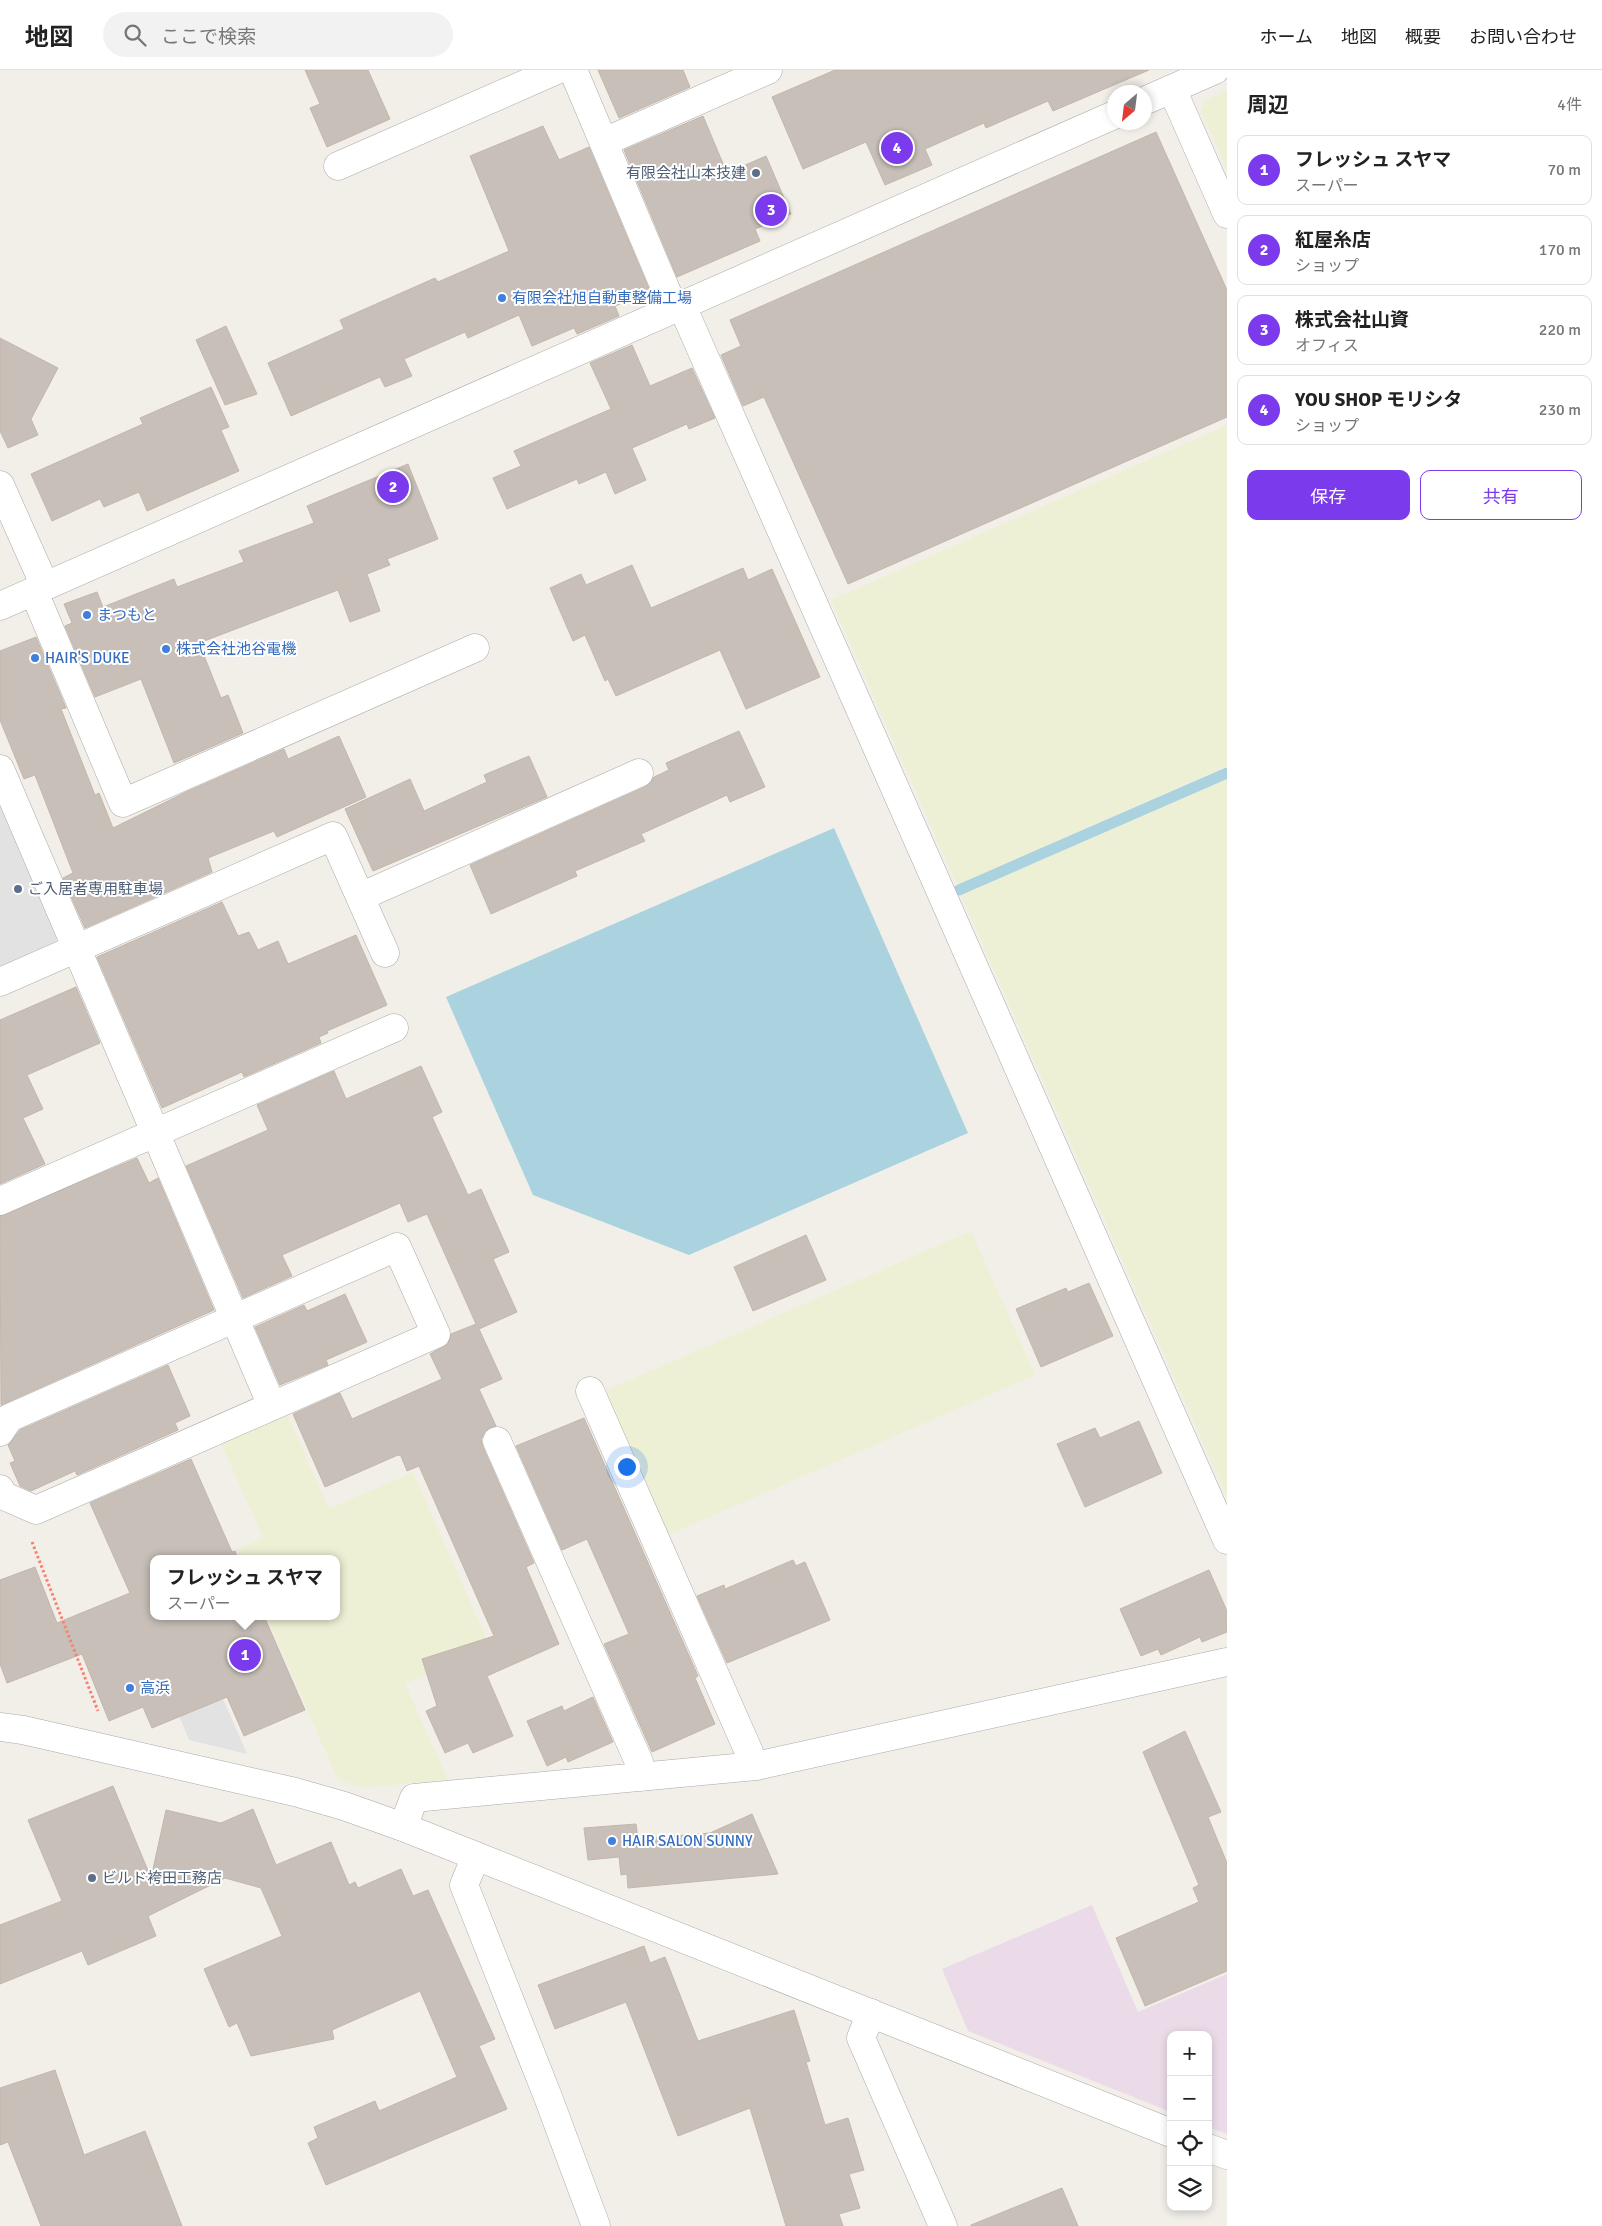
<!DOCTYPE html>
<html lang="ja">
<meta charset="utf-8">
<style>
:root{--surface:#fff;--page:#f2f2f2;--text:#222;--muted:#767676;--line:#e0e0e0;--accent:#7c3aed}
body{margin:0;font-family:Signika,"Noto Sans JP",sans-serif;background:var(--page);color:var(--text)}
.controls{position:absolute;right:15px;bottom:15px;display:grid;overflow:hidden;border-radius:10px;box-shadow:0 2px 8px #0003}
.controls button{width:45px;height:45px;display:grid;place-items:center;padding:0;border:0;border-bottom:1px solid var(--line);background:var(--surface);color:var(--text);font:25px sans-serif}
.compass{position:absolute;left:1107px;top:15px;width:45px;height:45px;border-radius:50%;background:var(--surface);box-shadow:0 2px 8px #0003;rotate:208deg}
.you{position:absolute;left:626px;top:1396px;width:18px;height:18px;margin:-12px;border:4px solid #fff;border-radius:50%;background:#1a73e8;box-shadow:0 0 0 8px #1a73e833}
.badge{display:grid;place-items:center;width:32px;height:32px;border-radius:50%;background:var(--accent);color:#fff;font-size:16px;font-weight:700}
.pin{position:absolute;translate:-50% -50%;border:2px solid #fff;box-shadow:0 1px 5px #0006}
.popup{position:absolute;left:150px;top:1485px;width:190px;height:65px;box-sizing:border-box;display:grid;place-content:center;border-radius:10px;background:var(--surface);filter:drop-shadow(0 1px 4px #0005);font-size:16px;white-space:nowrap;color:var(--muted)}
.popup b{font-size:19px;color:var(--text)}
.popup::after{content:'';position:absolute;left:50%;top:100%;margin-left:-10px;border:10px solid transparent;border-top-color:var(--surface)}
.list{margin:0;padding:0;list-style:none}
h2{display:flex;justify-content:space-between;align-items:center;height:65px;margin:0;padding:0 20px;font-size:21px}
h2 small{font-size:16px;font-weight:400;color:var(--muted)}
.list li{display:grid;grid-template-columns:32px 1fr auto;gap:15px;align-items:center;box-sizing:border-box;height:70px;margin:0 10px 10px;padding:0 10px;border:1px solid var(--line);border-radius:10px}
.list b{display:block;font-size:19px;white-space:nowrap}
.list p{margin:0;font-size:16px;white-space:nowrap;color:var(--muted)}
.list em{font-size:16px;font-style:normal;color:var(--muted)}
.actions{display:flex;gap:10px;padding:15px 20px}
.actions a{flex:1;padding:11px 0;border:1px solid var(--accent);border-radius:10px;text-align:center;font-size:18px;color:var(--accent)}
.actions .main{background:var(--accent);color:#fff}
.icon{flex:none;width:28px;height:28px;fill:none;stroke:currentColor;stroke-width:2;stroke-linecap:round;stroke-linejoin:round}
.map{position:relative;flex:none;width:1227px;height:2156px;overflow:hidden}
header{display:flex;align-items:center;gap:30px;box-sizing:border-box;height:70px;padding:0 25px;background:var(--surface);border-bottom:1px solid var(--line)}
header strong{font-size:24px}
nav{display:flex;gap:28px;margin-inline-start:auto;font-size:18px}
.search{width:350px;height:45px;background:var(--page);display:flex;align-items:center;gap:12px;box-sizing:border-box;padding:0 18px;border-radius:28px;color:var(--muted);font-size:19px}
main{display:flex}
aside{flex:1;background:var(--surface)}
.map>svg:first-child{display:block}
</style>
<header>
<strong>地図</strong>
<div class="search"><svg class="icon" aria-label="search" viewBox="0 0 24 24"><circle cx="10" cy="10" r="6"/><path d="M15 15l6 6"/></svg>ここで検索</div>
<nav><a>ホーム</a><a>地図</a><a>概要</a><a>お問い合わせ</a></nav>
</header>
<main>
<div class="map">
<svg width="1227" height="2156" viewBox="0 0 1227 2156">
<rect width="100%" height="100%" fill="#f2efe9"/>
<path fill="#ebdbe8" d="M 1092,1835 L 1138,1942 L 1227,1904 L 1227,2064 L 1208,2057 L 1208,1965 L 1171,1965 L 1171,2042 L 968,1961 L 942,1899 Z"/>
<path fill="#eef0d5" d="M 1227,20 L 1227,100 L 1201,41 L 1206,30 Z
M 1227,355 L 1227,696 L 957,815 L 831,530 Z
M 1227,709 L 1227,1427 L 961,825 Z
M 971,1161 L 1035,1305 L 664,1467 L 600,1323 Z
M 286,1342 L 329,1439 L 413,1402 L 490,1576 L 405,1614 L 448,1710 L 363,1718 L 338,1710 L 266,1546 L 336,1546 L 336,1489 L 240,1489 L 236,1480 L 263,1468 L 220,1371 Z"/>
<path fill="#e2e2e2" d="M 0,735 L 57,868 L 54,876 L 0,900 Z
M 130,1526 L 154,1546 L 187,1546 L 247,1684 L 189,1670 Z"/>
<path fill="#aad3df" d="M 834,758 L 968,1063 L 689,1185 L 533,1125 L 446,927 Z"/>
<g fill="none" stroke-linecap="round" stroke-linejoin="round">
<path stroke="#aad3df" stroke-width="11" d="M 959,820 L 1227,703"/>
</g>
<path fill="#c7bfb8" stroke="#c4b6ab" d="M 305,0 L 368,0 L 390,49 L 327,77 L 310,38 L 320,34 Z
M 598,0 L 683,0 L 690,17 L 619,48 Z
M 835,0 L 1149,0 L 1053,41 L 1048,31 L 986,58 L 984,53 L 925,79 L 932,95 L 885,115 L 866,72 L 803,99 L 772,27 Z
M 703,46 L 727,103 L 766,86 L 791,144 L 755,159 L 760,171 L 677,207 L 624,80 Z
M 543,56 L 559,90 L 589,77 L 649,219 L 647,222 L 615,236 L 619,246 L 577,264 L 574,258 L 532,276 L 519,245 L 468,268 L 465,262 L 404,289 L 412,306 L 385,317 L 380,307 L 373,310 L 291,346 L 268,293 L 344,259 L 340,250 L 435,208 L 438,212 L 509,181 L 470,86 Z
M 1156,62 L 1227,220 L 1227,347 L 848,514 L 764,327 L 743,336 L 721,285 L 741,276 L 730,250 Z
M 226,256 L 257,324 L 225,335 L 196,270 Z
M 0,268 L 58,298 L 31,349 L 38,365 L 8,378 L 0,361 Z
M 632,275 L 650,316 L 692,298 L 715,348 L 689,359 L 687,354 L 632,378 L 646,410 L 615,424 L 606,402 L 579,414 L 577,409 L 507,439 L 493,408 L 521,396 L 514,381 L 611,339 L 590,293 Z
M 211,317 L 229,357 L 221,360 L 239,401 L 147,441 L 139,422 L 104,437 L 100,429 L 52,451 L 31,404 L 143,354 L 140,348 Z
M 408,394 L 438,469 L 387,489 L 390,495 L 367,504 L 380,541 L 350,552 L 338,520 L 199,573 L 221,628 L 228,625 L 243,663 L 174,693 L 141,609 L 95,627 L 65,556 L 72,553 L 64,534 L 97,522 L 103,537 L 174,509 L 177,517 L 244,492 L 239,481 L 314,453 L 307,436 Z
M 632,495 L 651,538 L 743,498 L 748,510 L 772,499 L 820,607 L 746,639 L 720,580 L 616,626 L 608,609 L 605,611 L 585,565 L 573,571 L 550,518 L 581,504 L 586,515 Z
M 36,567 L 66,638 L 61,639 L 95,725 L 99,723 L 113,758 L 186,722 L 284,679 L 288,689 L 339,666 L 366,727 L 277,767 L 274,761 L 208,788 L 212,802 L 85,858 L 63,808 L 73,803 L 35,705 L 24,709 L 0,650 L 0,581 Z
M 739,661 L 765,717 L 730,732 L 727,725 L 641,764 L 645,771 L 575,801 L 577,806 L 491,844 L 470,795 L 645,717 L 654,707 L 669,700 L 666,693 Z
M 529,686 L 547,727 L 373,801 L 345,739 L 410,709 L 424,741 L 487,712 L 484,705 Z
M 222,832 L 238,866 L 249,862 L 258,880 L 278,871 L 288,894 L 356,865 L 387,935 L 327,961 L 328,963 L 319,967 L 321,973 L 244,1007 L 242,1002 L 162,1038 L 97,887 Z
M 76,917 L 100,973 L 27,1005 L 43,1039 L 23,1048 L 45,1094 L 0,1114 L 0,950 Z
M 421,996 L 442,1042 L 432,1047 L 468,1125 L 481,1119 L 509,1182 L 493,1189 L 517,1242 L 479,1259 L 502,1309 L 479,1319 L 496,1356 L 485,1361 L 481,1370 L 483,1377 L 534,1493 L 526,1497 L 559,1574 L 487,1606 L 513,1666 L 473,1683 L 468,1673 L 445,1683 L 426,1641 L 437,1636 L 422,1589 L 494,1566 L 419,1396 L 407,1401 L 401,1386 L 398,1385 L 325,1417 L 293,1344 L 340,1323 L 352,1349 L 442,1309 L 430,1284 L 448,1274 L 451,1264 L 476,1254 L 427,1144 L 408,1152 L 400,1133 L 282,1185 L 292,1206 L 243,1228 L 186,1096 L 268,1060 L 257,1035 L 334,1001 L 346,1029 Z
M 137,1088 L 149,1113 L 158,1108 L 214,1240 L 1,1335 L 0,1146 Z
M 806,1165 L 826,1210 L 753,1241 L 734,1197 Z
M 1089,1213 L 1113,1266 L 1041,1297 L 1016,1239 L 1066,1218 L 1068,1222 Z
M 345,1224 L 367,1272 L 326,1290 L 328,1295 L 280,1315 L 255,1257 L 304,1235 L 307,1241 Z
M 168,1295 L 190,1346 L 175,1353 L 178,1360 L 77,1405 L 75,1401 L 31,1421 L 20,1416 L 10,1393 L 15,1391 L 8,1375 L 20,1360 Z
M 584,1348 L 698,1606 L 695,1608 L 715,1654 L 652,1682 L 604,1574 L 629,1564 L 587,1469 L 562,1480 L 516,1376 Z
M 1139,1351 L 1162,1403 L 1085,1437 L 1057,1374 L 1095,1358 L 1100,1368 Z
M 191,1389 L 232,1482 L 235,1481 L 238,1489 L 154,1489 L 154,1546 L 264,1546 L 305,1640 L 244,1666 L 227,1627 L 152,1658 L 143,1637 L 109,1651 L 82,1584 L 7,1613 L 0,1594 L 0,1510 L 35,1497 L 57,1553 L 130,1523 L 90,1433 Z
M 793,1490 L 796,1496 L 805,1492 L 830,1550 L 727,1593 L 697,1526 L 724,1515 L 725,1519 Z
M 1209,1500 L 1227,1541 L 1227,1562 L 1202,1572 L 1200,1567 L 1161,1585 L 1158,1579 L 1141,1586 L 1120,1539 Z
M 593,1627 L 613,1672 L 568,1692 L 566,1687 L 547,1696 L 527,1651 L 562,1636 L 564,1641 Z
M 1185,1661 L 1221,1742 L 1208,1747 L 1227,1793 L 1227,1901 L 1145,1936 L 1116,1868 L 1199,1832 L 1193,1818 L 1199,1815 L 1143,1682 Z
M 113,1716 L 151,1808 L 166,1740 L 221,1753 L 253,1739 L 276,1795 L 331,1772 L 349,1815 L 355,1812 L 358,1818 L 401,1799 L 413,1826 L 428,1820 L 495,1969 L 479,1976 L 507,2039 L 326,2115 L 308,2073 L 318,2068 L 314,2057 L 375,2031 L 379,2041 L 457,2007 L 420,1921 L 332,1960 L 334,1969 L 251,1986 L 237,1953 L 229,1957 L 204,1899 L 282,1866 L 261,1818 L 225,1808 L 148,1846 L 156,1866 L 88,1895 L 82,1881 L 0,1914 L 0,1855 L 62,1831 L 28,1750 Z
M 752,1744 L 778,1804 L 628,1818 L 627,1804 L 621,1805 L 619,1787 L 588,1790 L 584,1758 L 636,1754 L 638,1769 L 710,1763 Z
M 644,1876 L 650,1893 L 665,1887 L 698,1971 L 794,1940 L 810,1991 L 806,1992 L 825,2055 L 848,2048 L 864,2100 L 849,2104 L 860,2138 L 839,2144 L 843,2156 L 786,2156 L 750,2038 L 678,2066 L 626,1932 L 555,1959 L 538,1915 Z
M 55,2000 L 84,2085 L 145,2061 L 182,2156 L 41,2156 L 8,2072 L 0,2075 L 0,2018 Z
M 1062,2118 L 1078,2156 L 971,2156 L 971,2155 Z"/>
<g fill="none" stroke-linecap="round" stroke-linejoin="round">
<defs>
<path id="minor" d="M 573,0 L 674,239
M 1172,19 L 1227,144
M 604,72 L 768,0
M 338,96 L 557,0
M 682,236 L 1227,1470
M 0,415 L 45,516
M 34,522 L 123,733 L 475,578
M 0,699 L 272,1336
M 360,827 L 639,703
M 0,912 L 333,766 L 385,883
M 0,1131 L 394,958
M 590,1321 L 749,1682 L 751,1696
M 0,1362 L 9,1348 L 397,1177 L 436,1264 L 36,1440 L 2,1425 L 0,1419
M 497,1371 L 639,1692 L 641,1707
M 403,1757 L 414,1728 L 756,1696 L 1227,1592
M 476,1786 L 464,1815 L 548,2027 L 596,2156
M 871,1943 L 861,1968 L 943,2156"/>
<path id="tertiary" d="M 1144,31 L 1215,0
M 0,536 L 1114,45
M 0,1657 L 23,1660 L 295,1722 L 344,1736 L 403,1757 L 1171,2063
M 1208,2078 L 1227,2085"/>
</defs>
<use href="#minor" stroke="#a9a9a9" stroke-width="29"/>
<use href="#tertiary" stroke="#a9a9a9" stroke-width="29"/>
<path stroke="#fa8072" stroke-width="3" stroke-dasharray="2.5 2.5" stroke-linecap="butt" d="M 32,1472 L 98,1641"/>
<use href="#minor" stroke="#fff" stroke-width="28"/>
<use href="#tertiary" stroke="#fff" stroke-width="28"/>
</g>
<g fill="#5c6f8a" stroke="#fff" stroke-width="2">
<circle cx="756" cy="103" r="5"/>
<circle cx="18" cy="819" r="5"/>
<circle cx="92" cy="1808" r="5"/>
</g>
<g fill="#3f7fe0" stroke="#fff" stroke-width="2">
<circle cx="502" cy="228" r="5"/>
<circle cx="87" cy="545" r="5"/>
<circle cx="166" cy="579" r="5"/>
<circle cx="35" cy="588" r="5"/>
<circle cx="130" cy="1618" r="5"/>
<circle cx="612" cy="1771" r="5"/>
</g>
<g text-anchor="middle" dominant-baseline="central" stroke-width="4" stroke-linejoin="round" paint-order="stroke">
<g font-size="15" fill="#4e5e75" stroke="#fff" text-anchor="start">
<text x="746" y="103" text-anchor="end">有限会社山本技建</text>
<text x="28" y="819">ご入居者専用駐車場</text>
<text x="102" y="1808">ビルド袴田工務店</text>
</g>
<g font-size="15" fill="#366cbe" stroke="#fff" text-anchor="start">
<text x="512" y="228">有限会社旭自動車整備工場</text>
<text x="97" y="545">まつもと</text>
<text x="176" y="579">株式会社池谷電機</text>
<text x="45" y="588">HAIR'S DUKE</text>
<text x="140" y="1618">高浜</text>
<text x="622" y="1771">HAIR SALON SUNNY</text>
</g>
</g>
</svg>
<div class="controls">
<button>+</button>
<button>−</button>
<button><svg class="icon" aria-label="locate" viewBox="0 0 24 24"><circle cx="12" cy="12" r="6"/><path d="M12 2v4M12 18v4M2 12h4M18 12h4"/></svg></button>
<button><svg class="icon" aria-label="layers" viewBox="0 0 24 24"><path d="M12 4l9 5-9 5-9-5zM3 14l9 5 9-5"/></svg></button>
</div>
<svg class="compass" viewBox="-18 -18 36 36"><path d="M0-13l5 13h-10z" fill="#e53935"/><path d="M0 13l5-13h-10z" fill="#767676"/></svg>
<div class="you"></div>
<div class="pin badge" style="left:245px;top:1585px">1</div>
<div class="popup"><b>フレッシュ スヤマ</b>スーパー</div>
<div class="pin badge" style="left:393px;top:417px">2</div>
<div class="pin badge" style="left:771px;top:140px">3</div>
<div class="pin badge" style="left:897px;top:78px">4</div>
</div>
<aside>
<h2>周辺<small>4件</small></h2>
<ul class="list">
<li><span class="badge">1</span><div><b>フレッシュ スヤマ</b><p>スーパー</p></div><em>70 m</em></li>
<li><span class="badge">2</span><div><b>紅屋糸店</b><p>ショップ</p></div><em>170 m</em></li>
<li><span class="badge">3</span><div><b>株式会社山資</b><p>オフィス</p></div><em>220 m</em></li>
<li><span class="badge">4</span><div><b>YOU SHOP モリシタ</b><p>ショップ</p></div><em>230 m</em></li>
</ul>
<div class="actions"><a class="main">保存</a><a>共有</a></div>
</aside>
</main>
